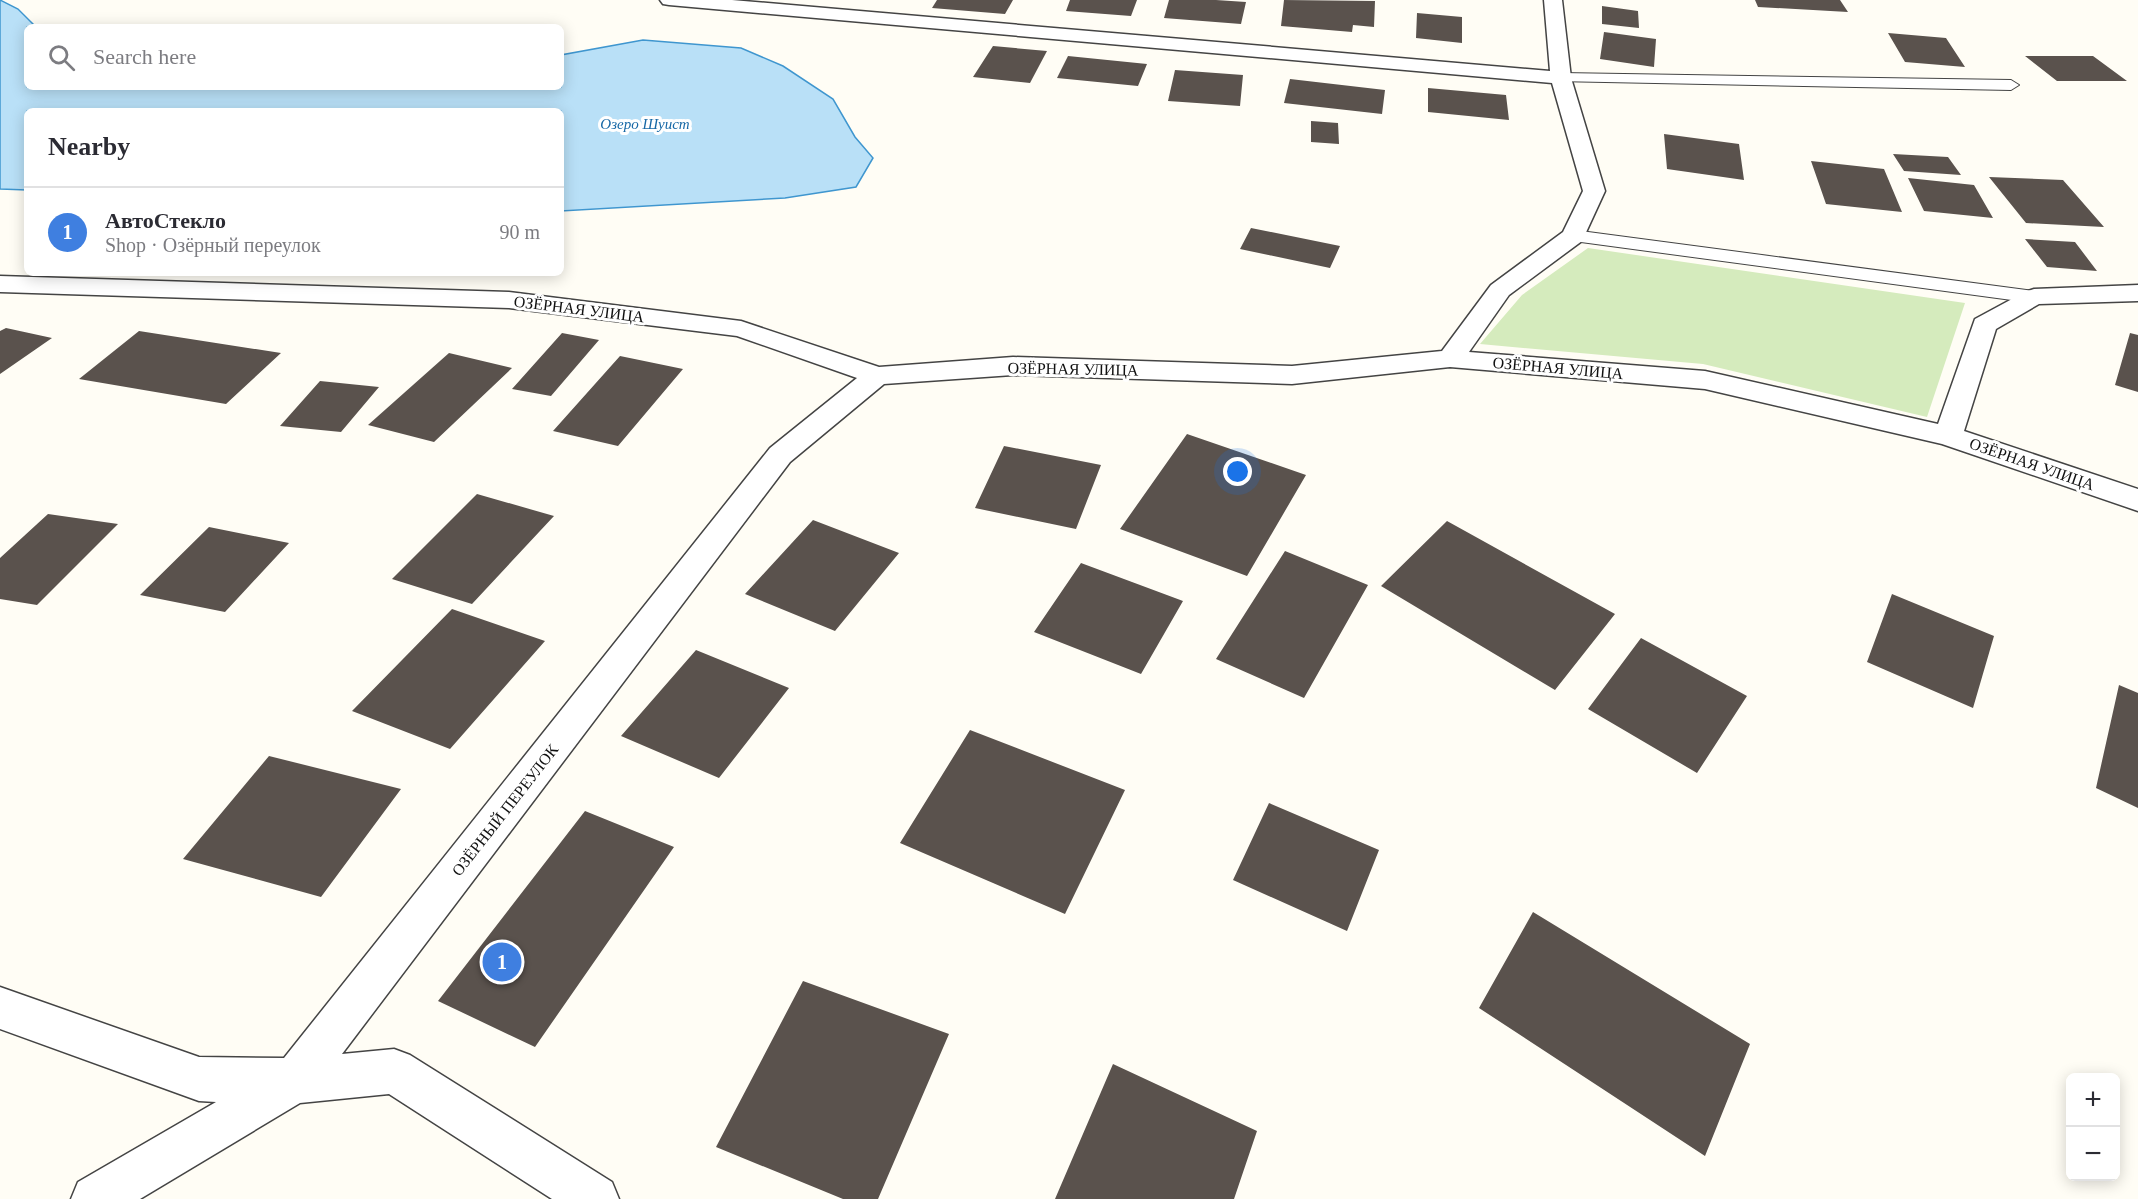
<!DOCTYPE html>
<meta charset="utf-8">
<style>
:root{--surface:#fff;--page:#f2f2f3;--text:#2b2b33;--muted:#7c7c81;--line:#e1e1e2;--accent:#c4262e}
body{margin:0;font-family:"Times New Roman",serif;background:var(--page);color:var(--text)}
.controls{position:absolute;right:18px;bottom:18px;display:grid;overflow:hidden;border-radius:9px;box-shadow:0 3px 15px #0003}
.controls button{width:54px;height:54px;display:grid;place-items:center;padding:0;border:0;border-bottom:2px solid var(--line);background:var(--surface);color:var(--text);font:30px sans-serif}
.you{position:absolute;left:1238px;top:472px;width:21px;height:21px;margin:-15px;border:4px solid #fff;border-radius:50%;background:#1a73e8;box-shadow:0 0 0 9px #1a73e833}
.badge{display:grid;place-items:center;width:39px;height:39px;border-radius:50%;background:var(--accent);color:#fff;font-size:20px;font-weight:700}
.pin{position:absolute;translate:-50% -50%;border:3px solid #fff;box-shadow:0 2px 6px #0006}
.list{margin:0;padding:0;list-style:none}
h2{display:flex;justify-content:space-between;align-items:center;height:78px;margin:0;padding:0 24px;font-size:26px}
h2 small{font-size:20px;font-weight:400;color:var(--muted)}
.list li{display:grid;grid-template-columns:39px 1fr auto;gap:18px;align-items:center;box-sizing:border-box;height:90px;padding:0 24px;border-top:2px solid var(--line)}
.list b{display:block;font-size:22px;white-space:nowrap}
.list p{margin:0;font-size:20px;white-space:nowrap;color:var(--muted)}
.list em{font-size:20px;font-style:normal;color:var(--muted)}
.icon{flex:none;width:33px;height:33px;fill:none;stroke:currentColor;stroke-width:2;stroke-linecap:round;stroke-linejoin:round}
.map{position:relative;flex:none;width:2138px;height:1199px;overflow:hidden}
.search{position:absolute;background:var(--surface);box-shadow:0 3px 15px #0003;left:24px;top:24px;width:540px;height:66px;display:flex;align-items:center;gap:15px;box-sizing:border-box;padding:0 21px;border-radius:9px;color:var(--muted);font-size:22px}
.panel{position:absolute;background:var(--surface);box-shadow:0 3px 15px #0003;left:24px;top:108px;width:540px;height:168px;border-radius:9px}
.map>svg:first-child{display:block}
</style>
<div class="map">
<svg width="2138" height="1199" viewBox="0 0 2138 1199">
<rect width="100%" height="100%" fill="#fffdf5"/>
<path fill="#d5ebbd" d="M 1588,248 L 1965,303 L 1927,417 L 1703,364 L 1480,344 L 1522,295 Z"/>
<path fill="#b9e0f7" stroke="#3f96cf" stroke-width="1.5" d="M 0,0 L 18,9 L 35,26 L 57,27 L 27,27 L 27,87 L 561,87 L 561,55 L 643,40 L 741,48 L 783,66 L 833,99 L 855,137 L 873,158 L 856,187 L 785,198 L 561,211 L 561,111 L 27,111 L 27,190 L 0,189 Z"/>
<path fill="#5a524d" d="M 937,0 L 1013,0 L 1005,14 L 932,8 Z
M 1070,0 L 1137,0 L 1131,16 L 1066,11 Z
M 1169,0 L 1216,0 L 1246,2 L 1241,24 L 1164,18 Z
M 1284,0 L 1375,1 L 1374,27 L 1353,25 L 1352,32 L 1281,26 Z
M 1755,0 L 1840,0 L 1848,12 L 1758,7 Z
M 1602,6 L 1638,11 L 1639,28 L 1602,24 Z
M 1417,13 L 1462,17 L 1462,43 L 1416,38 Z
M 1604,32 L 1656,39 L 1654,67 L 1600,59 Z
M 1888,33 L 1946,38 L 1965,67 L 1905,62 Z
M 993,46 L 1047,51 L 1030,83 L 973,77 Z
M 1068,56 L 1147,64 L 1138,86 L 1057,78 Z
M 2025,56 L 2093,56 L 2127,81 L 2057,81 Z
M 1175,70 L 1243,75 L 1240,106 L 1168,101 Z
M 1290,79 L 1385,90 L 1382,114 L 1284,103 Z
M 1428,88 L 1506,95 L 1509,120 L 1428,112 Z
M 1311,121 L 1338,123 L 1339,144 L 1311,142 Z
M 1664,134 L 1739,144 L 1744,180 L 1667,169 Z
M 1893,154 L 1948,157 L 1961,175 L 1904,171 Z
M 1811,161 L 1884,169 L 1902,212 L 1826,204 Z
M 1989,177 L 2063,180 L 2104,227 L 2026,223 Z
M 1908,178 L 1974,185 L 1993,218 L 1924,211 Z
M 1251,228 L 1340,246 L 1330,268 L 1240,249 Z
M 2025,239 L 2075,242 L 2097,271 L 2047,267 Z
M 6,328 L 52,338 L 0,374 L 0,331 Z
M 139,331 L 281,353 L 226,404 L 79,379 Z
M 562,333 L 599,340 L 551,396 L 512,389 Z
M 2130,333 L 2138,335 L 2138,392 L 2115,385 Z
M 449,353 L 512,368 L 434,442 L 368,425 Z
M 620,356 L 683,369 L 618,446 L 553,431 Z
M 320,381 L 379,387 L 341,432 L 280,426 Z
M 1187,434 L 1306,475 L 1247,576 L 1120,529 Z
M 1004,446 L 1101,465 L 1076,529 L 975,508 Z
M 477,494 L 554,516 L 472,604 L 392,579 Z
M 48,514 L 118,524 L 37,605 L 0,599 L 0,558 Z
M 813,520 L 899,553 L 835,631 L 745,594 Z
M 1447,521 L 1615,614 L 1555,690 L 1381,586 Z
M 209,527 L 289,543 L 225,612 L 140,595 Z
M 1285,551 L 1368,585 L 1304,698 L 1216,659 Z
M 1081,563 L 1183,601 L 1141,674 L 1034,632 Z
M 1892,594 L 1994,636 L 1973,708 L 1867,662 Z
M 452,609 L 545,641 L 450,749 L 352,711 Z
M 1641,638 L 1747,696 L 1697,773 L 1588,709 Z
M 696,650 L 789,688 L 719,778 L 621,736 Z
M 2119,685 L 2138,693 L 2138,808 L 2096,788 Z
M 970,730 L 1125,790 L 1065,914 L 900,843 Z
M 269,756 L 401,789 L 321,897 L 183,859 Z
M 1269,803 L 1379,850 L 1347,931 L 1233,880 Z
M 585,811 L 674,847 L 535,1047 L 438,1001 Z
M 1533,912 L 1750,1044 L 1705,1156 L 1479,1008 Z
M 803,981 L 949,1034 L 878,1199 L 843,1199 L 716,1147 Z
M 1113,1064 L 1257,1131 L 1234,1199 L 1055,1199 Z"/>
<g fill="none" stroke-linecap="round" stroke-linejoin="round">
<defs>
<path id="lane" d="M 1561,73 L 2011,80 L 2019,85 L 2011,90 L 1555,81 L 1553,78 Z
M 1573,230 L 2034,291 L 2041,293 L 2044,297 L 2041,301 L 2034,303 L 1566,240 L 1564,236 L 1566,232 Z"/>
<path id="street" d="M 660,0 L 732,0 L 1550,71 L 1544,0 L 1562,0 L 1571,78 L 1605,191 L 1582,241 L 1509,295 L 1469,352 L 1705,371 L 1938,424 L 1975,319 L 2025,292 L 2034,289 L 2138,285 L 2138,301 L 2039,304 L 1996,329 L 1964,431 L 2138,489 L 2138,511 L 1942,444 L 1705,389 L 1450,367 L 1292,384 L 1013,375 L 884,384 L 790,462 L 342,1054 L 394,1049 L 410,1055 L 612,1182 L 619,1199 L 552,1199 L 389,1094 L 300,1103 L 140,1199 L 71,1199 L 78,1182 L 216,1102 L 199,1101 L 0,1029 L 0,987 L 199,1057 L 284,1058 L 770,448 L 857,378 L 737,336 L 509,308 L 0,292 L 0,276 L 509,292 L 741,321 L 879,367 L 1013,357 L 1292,366 L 1442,351 L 1491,285 L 1563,232 L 1583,191 L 1552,83 L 669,5 L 663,4 Z"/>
</defs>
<use href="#lane" stroke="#444" stroke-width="2"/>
<use href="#street" stroke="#444" stroke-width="3"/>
<use href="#lane" fill="#fff" fill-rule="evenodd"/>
<use href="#street" fill="#fff" fill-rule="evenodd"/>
</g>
<g text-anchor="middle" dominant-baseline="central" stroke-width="6" stroke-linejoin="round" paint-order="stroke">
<g font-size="15" font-style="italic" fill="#1768a6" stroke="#fff">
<text x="645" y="124">Озеро Шуист</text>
</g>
<g font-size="16" fill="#111" stroke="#fff">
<text transform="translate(579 309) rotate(7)">ОЗЁРНАЯ УЛИЦА</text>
<text transform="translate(1558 368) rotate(5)">ОЗЁРНАЯ УЛИЦА</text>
<text transform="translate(1073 369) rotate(1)">ОЗЁРНАЯ УЛИЦА</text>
<text transform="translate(2032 464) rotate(19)">ОЗЁРНАЯ УЛИЦА</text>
<text transform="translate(505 810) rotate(-52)">ОЗЁРНЫЙ ПЕРЕУЛОК</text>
</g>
</g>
</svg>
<div class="controls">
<button>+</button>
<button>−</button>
</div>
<div class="you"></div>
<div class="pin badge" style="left:502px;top:962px;background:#3f7fe0">1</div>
<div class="search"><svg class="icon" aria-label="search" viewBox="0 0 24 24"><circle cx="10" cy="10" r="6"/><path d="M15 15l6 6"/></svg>Search here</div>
<section class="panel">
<h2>Nearby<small></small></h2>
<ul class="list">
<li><span class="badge" style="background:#3f7fe0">1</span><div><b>АвтоСтекло</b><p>Shop · Озёрный переулок</p></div><em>90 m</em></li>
</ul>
</section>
</div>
